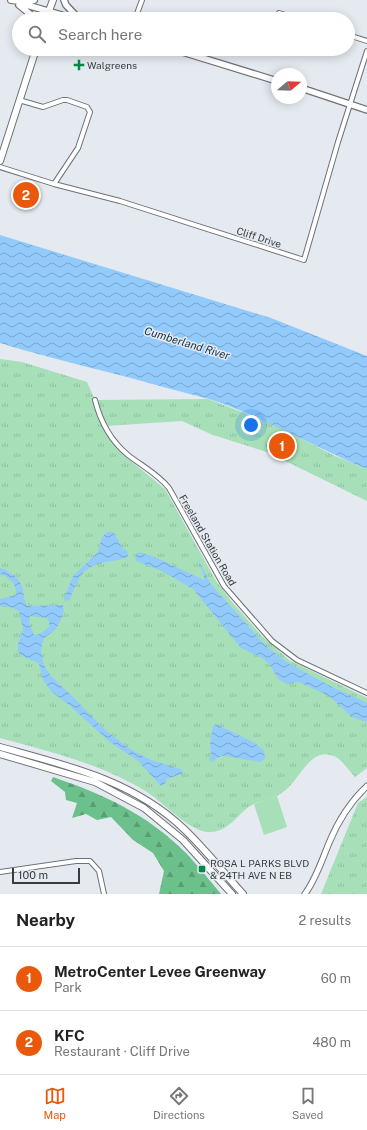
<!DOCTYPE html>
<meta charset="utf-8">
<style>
:root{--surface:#fff;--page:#f2f2f2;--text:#222;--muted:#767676;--line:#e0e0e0;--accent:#ea580c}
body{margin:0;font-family:"Public Sans",sans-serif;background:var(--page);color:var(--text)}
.compass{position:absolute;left:271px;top:68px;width:36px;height:36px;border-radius:50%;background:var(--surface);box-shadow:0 2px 10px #0003;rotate:71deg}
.scale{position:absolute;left:12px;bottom:10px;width:68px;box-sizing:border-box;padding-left:4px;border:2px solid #393b3e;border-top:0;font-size:11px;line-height:14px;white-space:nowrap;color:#393b3e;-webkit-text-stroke:3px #e4eaf0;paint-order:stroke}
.you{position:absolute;left:251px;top:425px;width:14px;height:14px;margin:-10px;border:3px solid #fff;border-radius:50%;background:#1a73e8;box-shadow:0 0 0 6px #1a73e833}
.badge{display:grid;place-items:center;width:26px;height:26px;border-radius:50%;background:var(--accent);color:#fff;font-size:13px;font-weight:700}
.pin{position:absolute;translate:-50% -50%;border:2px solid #fff;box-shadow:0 1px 4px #0006}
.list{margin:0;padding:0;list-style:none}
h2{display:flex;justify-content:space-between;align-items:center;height:52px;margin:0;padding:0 16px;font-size:17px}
h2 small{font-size:13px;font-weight:400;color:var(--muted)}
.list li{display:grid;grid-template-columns:26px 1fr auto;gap:12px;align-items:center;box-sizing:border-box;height:64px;padding:0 16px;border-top:1px solid var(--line)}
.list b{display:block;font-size:15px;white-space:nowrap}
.list p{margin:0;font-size:13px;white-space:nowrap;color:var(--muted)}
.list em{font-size:13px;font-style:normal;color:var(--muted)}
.icon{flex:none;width:22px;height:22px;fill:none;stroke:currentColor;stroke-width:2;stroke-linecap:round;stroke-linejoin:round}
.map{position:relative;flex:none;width:367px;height:894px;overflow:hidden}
.search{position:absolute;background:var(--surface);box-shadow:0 2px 10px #0003;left:12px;right:12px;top:12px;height:44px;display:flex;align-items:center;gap:10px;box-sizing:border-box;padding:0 14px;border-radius:22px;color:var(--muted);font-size:15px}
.sheet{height:180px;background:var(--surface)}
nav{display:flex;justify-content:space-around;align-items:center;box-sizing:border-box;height:56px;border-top:1px solid var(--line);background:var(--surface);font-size:11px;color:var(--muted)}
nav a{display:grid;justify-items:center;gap:2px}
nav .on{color:var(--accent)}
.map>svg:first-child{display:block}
</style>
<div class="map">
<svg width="367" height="894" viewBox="0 0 367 894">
<defs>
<pattern id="grass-tufts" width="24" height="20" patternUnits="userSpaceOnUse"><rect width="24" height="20" fill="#a6dfb8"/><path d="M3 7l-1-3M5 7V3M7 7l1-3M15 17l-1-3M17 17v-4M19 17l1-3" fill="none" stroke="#90c09f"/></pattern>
<pattern id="forest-firs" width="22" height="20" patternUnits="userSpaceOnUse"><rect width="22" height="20" fill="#6cc08b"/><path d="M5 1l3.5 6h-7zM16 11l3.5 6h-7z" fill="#5a9d73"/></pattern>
<pattern id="water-waves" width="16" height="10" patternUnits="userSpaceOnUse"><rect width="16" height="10" fill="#92cafb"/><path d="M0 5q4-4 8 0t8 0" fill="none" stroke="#78a5cd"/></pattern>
</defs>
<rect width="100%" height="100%" fill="#e4eaf0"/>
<path fill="url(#grass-tufts)" d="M 0,359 L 22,362 L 87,382 L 95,400 L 208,399 L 273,424 L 335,456 L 367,469 L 367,501 L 267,452 L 213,435 L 182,421 L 105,426 L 121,453 L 165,489 L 216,581 L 232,602 L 261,635 L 289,660 L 367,698 L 367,768 L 355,777 C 350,772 343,761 336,757 C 310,744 300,781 283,792 C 273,800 260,800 250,806 C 237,815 228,832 210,832 C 191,833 164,803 147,792 C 102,764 51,752 0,738 Z
M 367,797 L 367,894 L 321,894 L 358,803 Z"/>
<path fill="url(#forest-firs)" d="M 53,777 C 105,795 147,814 187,854 C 199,867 210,881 221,894 L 159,894 L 164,871 L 153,853 L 133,840 L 111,817 L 97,820 L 86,814 L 72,818 L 77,803 L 66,800 L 65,792 L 51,781 Z"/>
<path fill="#a6dfb8" d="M 277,796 L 287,827 L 264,835 L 254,804 Z"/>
<path fill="url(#water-waves)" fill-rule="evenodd" d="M 0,235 L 271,318 L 367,356 L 367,469 C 314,447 264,417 209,399 C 195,395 181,392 167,388 C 112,372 55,360 0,343 Z
M 107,532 L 113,532 C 119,538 119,547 127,551 L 128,556 C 121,563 99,558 84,572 C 77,579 74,591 69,600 L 65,601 L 64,598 L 73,576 L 98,552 L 102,537 Z
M 140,552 L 157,558 L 204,580 L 204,576 L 196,555 L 210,583 L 266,646 L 288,663 L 328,685 L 367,703 L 367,722 L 352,717 L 329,696 L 299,682 L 287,684 L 278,679 L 270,665 L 264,659 L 241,648 L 193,589 L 162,571 L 136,561 L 135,556 Z
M 0,568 C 10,571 21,579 23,590 C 24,595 24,601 27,606 L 63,605 L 64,611 L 59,624 L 55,630 L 44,638 L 42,644 L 41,651 L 44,665 L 50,675 L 75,699 L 105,730 L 130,749 L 151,760 L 180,769 L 184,773 L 167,779 L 165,784 L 161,786 L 137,760 L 111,743 L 68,704 L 52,692 L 43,680 L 39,663 L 24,657 L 18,652 L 18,644 L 23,629 L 19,611 L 10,607 L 0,606 L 0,599 L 16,595 C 17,585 10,577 0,574 ZM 30,616 L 47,618 L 49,621 L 49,627 L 40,634 L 34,635 L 29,623 Z
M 216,724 L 255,743 L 264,751 L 265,759 L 260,762 L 226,756 L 221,756 L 211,762 L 209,759 L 211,756 L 210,744 L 213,726 Z"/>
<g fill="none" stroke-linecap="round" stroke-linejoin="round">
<defs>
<path id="minor" d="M 279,13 L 298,19
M 135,19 L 142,0
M 348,35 L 367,41
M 19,100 L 43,107 L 63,100 L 67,100 L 87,107 L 90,112 L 78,148 L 54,184
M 0,167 L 54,184 L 120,201 L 304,260 L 338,142 L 367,51
M 95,400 C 100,420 111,441 128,455 C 142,466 158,474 169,488 L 224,586 L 272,641 L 297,660 L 367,693
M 0,872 L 76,861 L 90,861 L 99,871 L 104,894"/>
<path id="tertiary" d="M 305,894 C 316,879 322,860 329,843 C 338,821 350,802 367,786"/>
<path id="secondary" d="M 64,0 L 66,5 L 79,19
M 20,3 L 75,19
M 19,5 L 30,14 L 33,19
M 173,49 L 277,81
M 301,88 L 367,110"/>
<path id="primary" d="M 11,0 L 27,2 L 34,0
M 46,19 L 53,0
M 0,161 L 36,49
M 0,747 C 65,765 133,780 184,829 C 205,849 223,872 243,894
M 0,754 L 95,782 L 144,808 L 183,840 L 232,894"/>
</defs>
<use href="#minor" stroke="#6d7278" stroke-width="6"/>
<use href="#tertiary" stroke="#6d7278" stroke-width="7"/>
<use href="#secondary" stroke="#6d7278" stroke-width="8"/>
<use href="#primary" stroke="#6d7278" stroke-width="8"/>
<use href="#minor" stroke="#fff" stroke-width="4"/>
<use href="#tertiary" stroke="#fff" stroke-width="5"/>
<use href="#secondary" stroke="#fff" stroke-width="5.5"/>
<use href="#primary" stroke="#fff" stroke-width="6"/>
</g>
<g fill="#038a47" stroke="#e4eaf0" stroke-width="1.5">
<path d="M77 59h4v4h4v4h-4v4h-4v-4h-4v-4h4z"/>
<rect x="198" y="865" width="8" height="8" rx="2"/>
</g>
<g text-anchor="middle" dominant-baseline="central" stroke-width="3" stroke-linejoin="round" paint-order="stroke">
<g font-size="10" fill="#393b3e" stroke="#e4eaf0" text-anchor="start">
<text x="87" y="65">Walgreens</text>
<text x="210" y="863">ROSA L PARKS BLVD<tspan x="210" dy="12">&amp; 24TH AVE N EB</tspan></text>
</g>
<g font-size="10" fill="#393b3e" stroke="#e4eaf0">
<text transform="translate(259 237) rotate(18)">Cliff Drive</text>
<text transform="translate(208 540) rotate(60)">Freeland Station Road</text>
</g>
<g font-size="11" font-style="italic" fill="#102e46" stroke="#e4eaf0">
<text transform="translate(187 343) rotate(17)">Cumberland River</text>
</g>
</g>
</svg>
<svg class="compass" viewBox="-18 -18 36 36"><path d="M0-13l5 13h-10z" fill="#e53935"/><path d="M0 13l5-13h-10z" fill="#767676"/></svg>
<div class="scale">100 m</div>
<div class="you"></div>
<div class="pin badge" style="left:282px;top:446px">1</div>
<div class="pin badge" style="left:26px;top:195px">2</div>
<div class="search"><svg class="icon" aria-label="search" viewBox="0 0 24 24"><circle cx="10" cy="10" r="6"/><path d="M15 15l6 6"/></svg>Search here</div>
</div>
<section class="sheet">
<h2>Nearby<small>2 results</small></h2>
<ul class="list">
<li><span class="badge">1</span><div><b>MetroCenter Levee Greenway</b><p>Park</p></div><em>60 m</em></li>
<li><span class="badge">2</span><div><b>KFC</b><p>Restaurant · Cliff Drive</p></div><em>480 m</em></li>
</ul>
</section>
<nav>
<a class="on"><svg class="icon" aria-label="map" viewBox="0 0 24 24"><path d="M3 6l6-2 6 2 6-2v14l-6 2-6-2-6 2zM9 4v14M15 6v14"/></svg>Map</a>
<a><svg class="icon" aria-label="directions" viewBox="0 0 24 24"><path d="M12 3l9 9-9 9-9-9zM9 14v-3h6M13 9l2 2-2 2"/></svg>Directions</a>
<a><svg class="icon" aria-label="saved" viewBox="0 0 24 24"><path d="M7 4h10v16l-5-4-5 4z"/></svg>Saved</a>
</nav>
